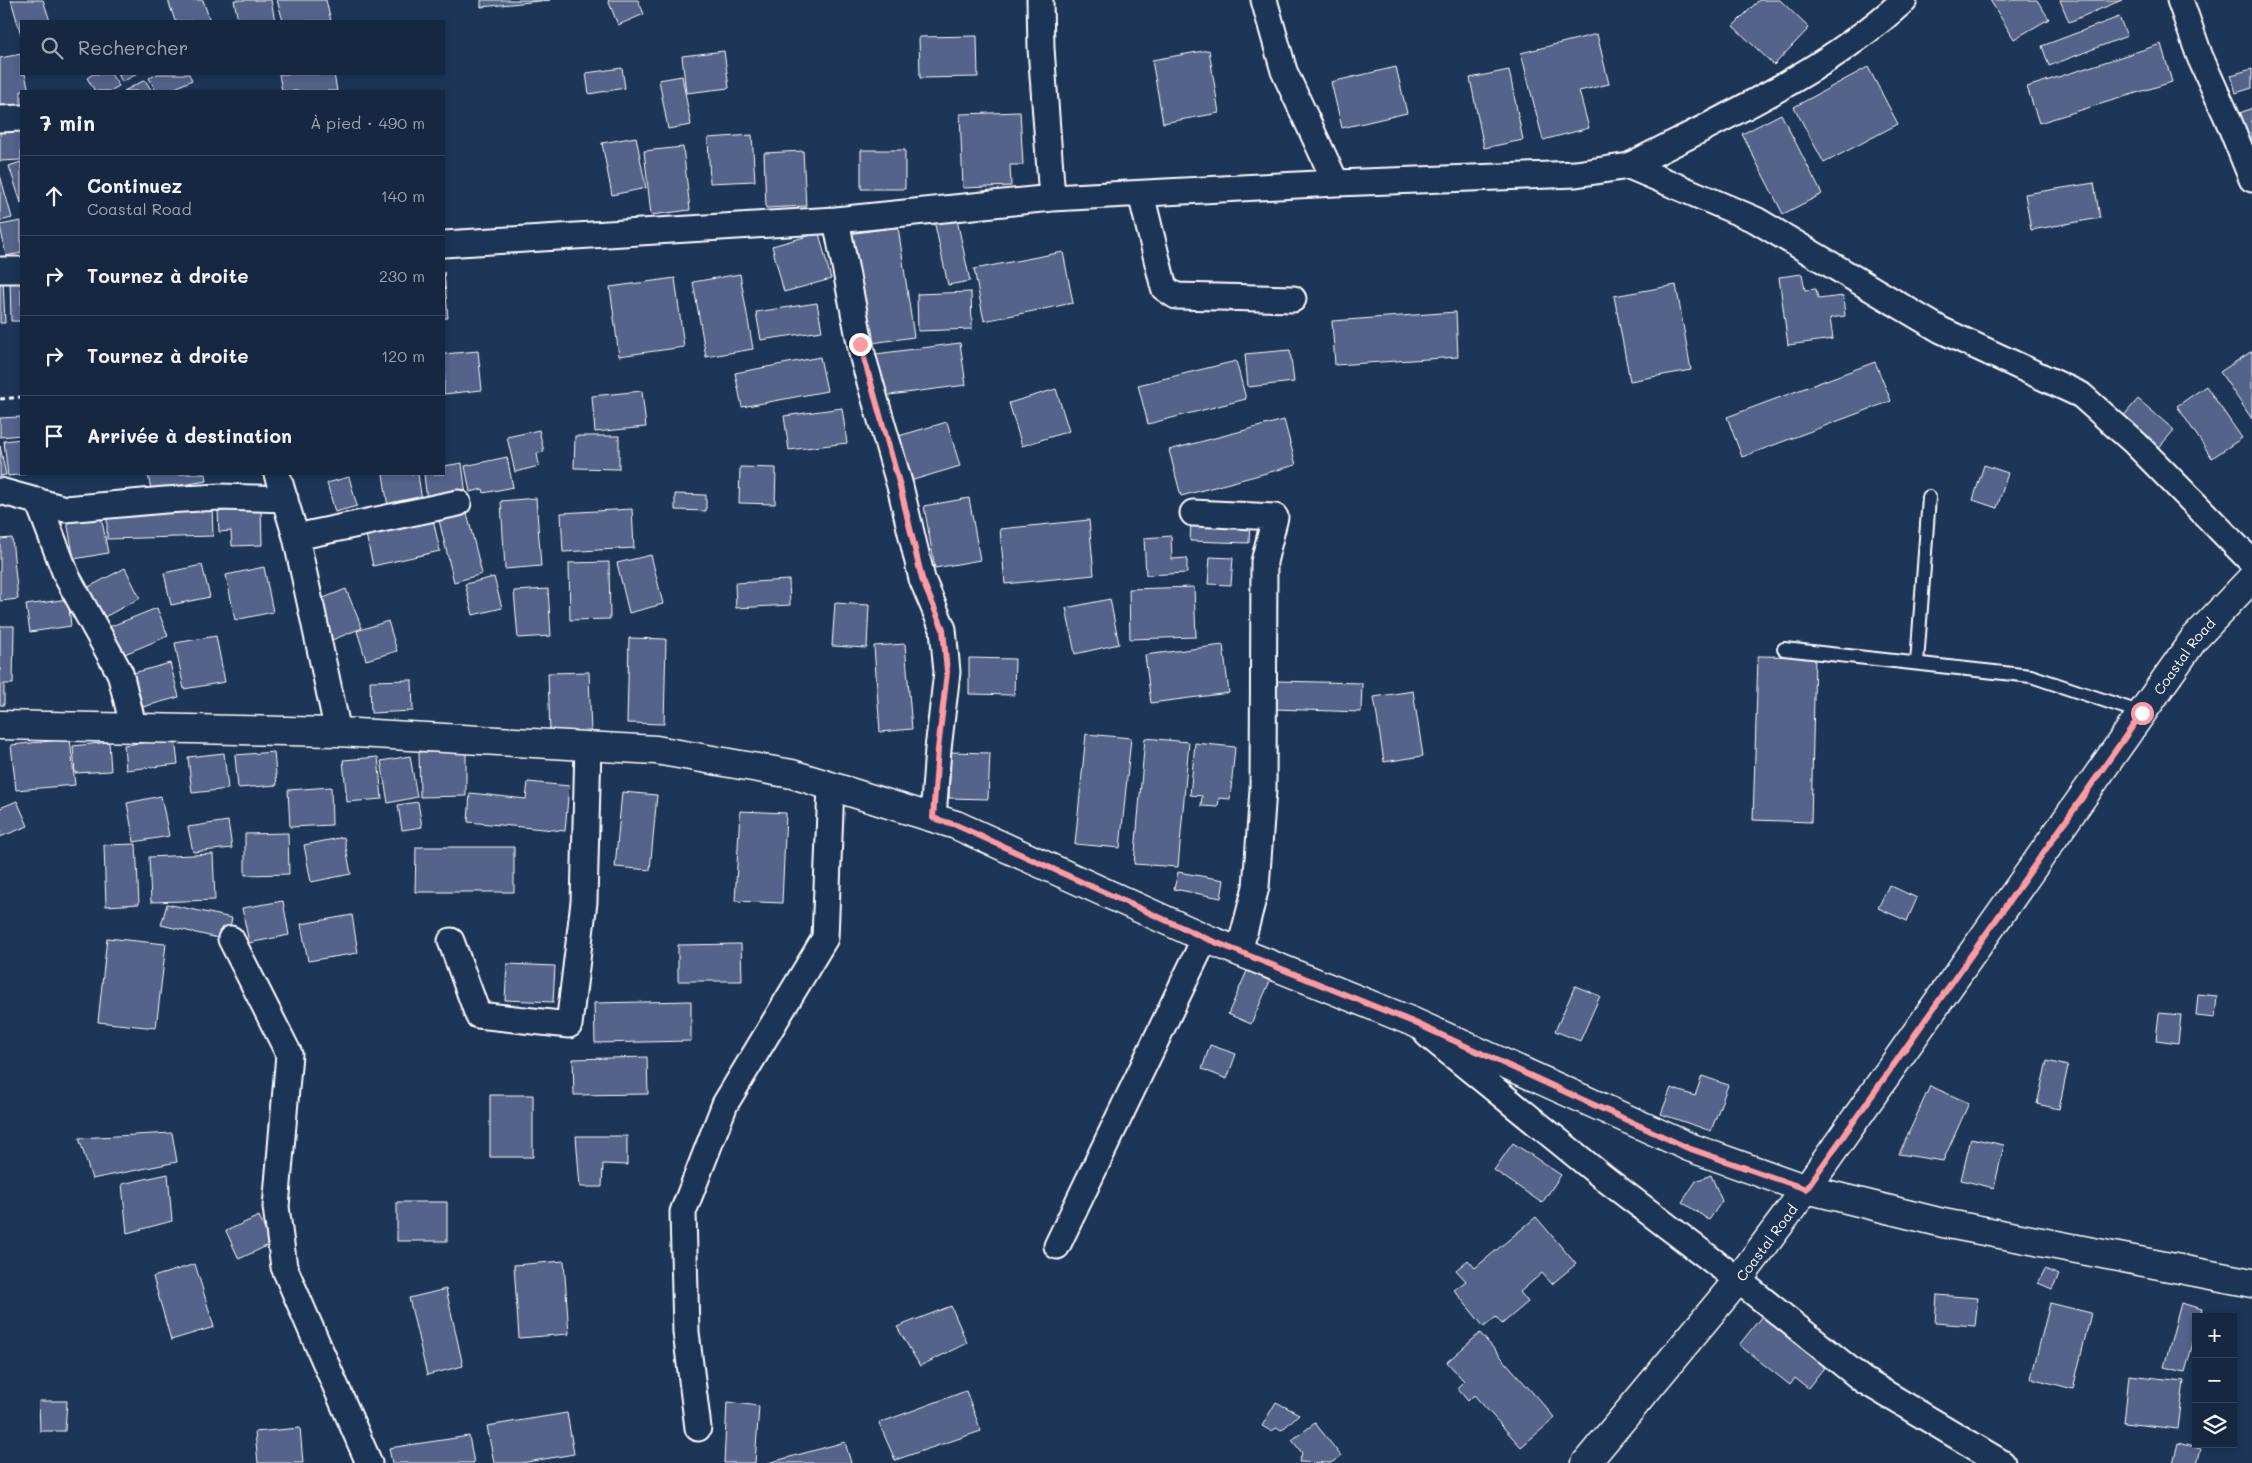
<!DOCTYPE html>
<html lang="fr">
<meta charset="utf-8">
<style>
:root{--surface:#162841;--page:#1f3048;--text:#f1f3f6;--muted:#9ea6b1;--line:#35445a}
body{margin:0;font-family:Mali,sans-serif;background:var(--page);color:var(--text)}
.controls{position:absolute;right:15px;bottom:15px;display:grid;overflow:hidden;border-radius:0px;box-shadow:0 2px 8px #0003}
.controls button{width:45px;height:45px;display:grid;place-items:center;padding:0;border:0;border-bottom:1px solid var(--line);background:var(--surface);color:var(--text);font:25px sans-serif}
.stop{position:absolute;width:15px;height:15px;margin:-11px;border:4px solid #ff9aa2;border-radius:50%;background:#fff}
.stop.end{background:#ff9aa2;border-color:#fff;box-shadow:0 1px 5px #0008}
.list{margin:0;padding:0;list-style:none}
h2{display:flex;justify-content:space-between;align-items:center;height:65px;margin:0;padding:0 20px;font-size:21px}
h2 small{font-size:16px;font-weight:400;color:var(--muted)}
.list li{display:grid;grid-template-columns:32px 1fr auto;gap:15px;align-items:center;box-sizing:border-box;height:80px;padding:0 20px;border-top:1px solid var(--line)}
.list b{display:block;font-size:19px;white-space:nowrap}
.list p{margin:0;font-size:16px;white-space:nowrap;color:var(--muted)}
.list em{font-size:16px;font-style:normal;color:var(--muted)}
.icon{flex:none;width:28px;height:28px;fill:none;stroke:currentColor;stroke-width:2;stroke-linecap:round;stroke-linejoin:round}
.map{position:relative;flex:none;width:2252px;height:1463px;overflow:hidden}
.search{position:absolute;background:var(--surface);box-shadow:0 2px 8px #0003;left:20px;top:20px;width:425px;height:55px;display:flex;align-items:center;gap:12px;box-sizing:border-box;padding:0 18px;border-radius:0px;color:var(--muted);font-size:19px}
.panel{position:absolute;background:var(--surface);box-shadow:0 2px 8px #0003;left:20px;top:90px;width:425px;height:385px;border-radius:0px}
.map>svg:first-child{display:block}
</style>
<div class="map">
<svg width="2252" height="1463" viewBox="0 0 2252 1463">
<rect width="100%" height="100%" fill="#1d3557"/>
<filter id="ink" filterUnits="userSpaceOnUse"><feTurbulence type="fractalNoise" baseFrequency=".02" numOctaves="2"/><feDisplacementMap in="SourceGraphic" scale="10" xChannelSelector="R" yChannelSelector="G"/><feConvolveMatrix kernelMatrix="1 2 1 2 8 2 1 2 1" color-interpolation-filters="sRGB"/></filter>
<g filter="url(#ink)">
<path fill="#52638a" stroke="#fff" d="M 11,0 L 43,0 L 50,21 L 21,21 L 21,35 Z
M 168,0 L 203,0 L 210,21 L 175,21 Z
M 234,0 L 271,0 L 275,21 L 238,21 Z
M 277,0 L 326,0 L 331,21 L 283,21 Z
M 481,0 L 550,0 L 481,7 Z
M 608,0 L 638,0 L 644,14 L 618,25 Z
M 1759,0 L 1780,0 L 1809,28 L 1774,65 L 1733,26 Z
M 1990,0 L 2037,0 L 2049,19 L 2014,39 Z
M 2060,0 L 2122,0 L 2069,22 Z
M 2119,17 L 2127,36 L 2049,66 L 2042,46 Z
M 1597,34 L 1609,84 L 1579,91 L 1589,128 L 1543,140 L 1521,53 Z
M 977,36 L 978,77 L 920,78 L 919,37 Z
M 2161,44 L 2172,82 L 2039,123 L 2027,87 Z
M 1209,50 L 1219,113 L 1163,123 L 1152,60 Z
M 724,51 L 729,88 L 686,93 L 682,56 Z
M 21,54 L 21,74 L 25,74 L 29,91 L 21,91 L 21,105 L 0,109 L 0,58 Z
M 1396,67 L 1407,113 L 1342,128 L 1331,82 Z
M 1868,67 L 1898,124 L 1824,163 L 1794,107 Z
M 622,68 L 625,88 L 589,94 L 586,73 Z
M 2252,69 L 2252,88 L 2236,93 L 2231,75 Z
M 1509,70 L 1523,140 L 1484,148 L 1470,78 Z
M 93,74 L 111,74 L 119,86 L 110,91 L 95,91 L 87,78 Z
M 118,74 L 137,74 L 122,82 Z
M 158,74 L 189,74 L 192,80 L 169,91 L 156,91 L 149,78 Z
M 279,74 L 334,74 L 337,91 L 282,91 Z
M 682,76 L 691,125 L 668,129 L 659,80 Z
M 145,80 L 152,91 L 124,91 Z
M 2252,108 L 2252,145 L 2251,145 L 2240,113 Z
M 1020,112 L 1023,165 L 1010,165 L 1011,186 L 963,188 L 960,114 Z
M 1781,114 L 1822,194 L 1783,214 L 1742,134 Z
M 21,126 L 21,160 L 0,161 L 0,128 Z
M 752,135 L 755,181 L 710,183 L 708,138 Z
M 636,137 L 646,188 L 612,195 L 602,143 Z
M 683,147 L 690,210 L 651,215 L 644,151 Z
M 861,150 L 905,150 L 905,189 L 861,189 Z
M 803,151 L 806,206 L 766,208 L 764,153 Z
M 21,162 L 21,203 L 9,166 Z
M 0,175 L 12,218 L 0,221 Z
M 2094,183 L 2100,218 L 2031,230 L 2025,194 Z
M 956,215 L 970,281 L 948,285 L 934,220 Z
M 21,221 L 21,253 L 6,256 L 0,225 Z
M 898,227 L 914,337 L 865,344 L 849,234 Z
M 819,233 L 831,279 L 784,292 L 772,246 Z
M 1063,252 L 1073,303 L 984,321 L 974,269 Z
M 444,272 L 448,318 L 444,318 Z
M 740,274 L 753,349 L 706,357 L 693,282 Z
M 1802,274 L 1805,290 L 1816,289 L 1818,299 L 1843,296 L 1845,316 L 1830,318 L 1833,339 L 1788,345 L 1779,277 Z
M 21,278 L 21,321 L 11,321 L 10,279 Z
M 675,278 L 684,347 L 619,356 L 610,287 Z
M 0,279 L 3,279 L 5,323 L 0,323 Z
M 1676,285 L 1691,370 L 1630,381 L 1614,296 Z
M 971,292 L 972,329 L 918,331 L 917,294 Z
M 817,303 L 822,331 L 761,340 L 756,312 Z
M 1456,312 L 1458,357 L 1335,365 L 1332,321 Z
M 960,343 L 966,385 L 882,396 L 876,354 Z
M 1290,350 L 1294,382 L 1248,387 L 1245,354 Z
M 478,351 L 482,390 L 444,394 L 444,354 Z
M 2252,351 L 2252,419 L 2220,372 Z
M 820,357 L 827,391 L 742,407 L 735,373 Z
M 1236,361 L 1246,399 L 1148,424 L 1138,385 Z
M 1875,362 L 1891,401 L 1742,457 L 1727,417 Z
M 2206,386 L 2242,438 L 2212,458 L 2177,406 Z
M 1056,389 L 1069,431 L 1022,446 L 1009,403 Z
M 642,391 L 646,427 L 595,432 L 592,396 Z
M 2138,399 L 2174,430 L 2156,451 L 2120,420 Z
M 842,408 L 847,443 L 789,450 L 784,416 Z
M 21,417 L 21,435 L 0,437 L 0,418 Z
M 1284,420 L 1296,465 L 1181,496 L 1169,450 Z
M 947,422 L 960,466 L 900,484 L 888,439 Z
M 539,430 L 544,452 L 537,453 L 539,466 L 515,472 L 507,437 Z
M 575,436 L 619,436 L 619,469 L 574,468 Z
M 21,439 L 21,474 L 26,474 L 8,476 L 4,441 Z
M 0,446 L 6,475 L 0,476 Z
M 507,457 L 513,487 L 484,493 L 483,489 L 470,492 L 465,466 Z
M 462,463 L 466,495 L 427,501 L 424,474 L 444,474 L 444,466 Z
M 1984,465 L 2008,473 L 1997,508 L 1973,500 Z
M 740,467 L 776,468 L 775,504 L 739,503 Z
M 148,474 L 206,474 L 207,481 L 151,490 Z
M 383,474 L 418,474 L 422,502 L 388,507 Z
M 349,477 L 357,506 L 335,512 L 327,483 Z
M 675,494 L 706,495 L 706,511 L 675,510 Z
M 536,498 L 541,566 L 505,569 L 501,501 Z
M 969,498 L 980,560 L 935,568 L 924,506 Z
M 212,505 L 213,536 L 107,539 L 107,507 Z
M 261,509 L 262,545 L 232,546 L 231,531 L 219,532 L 218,511 Z
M 466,509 L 482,574 L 454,582 L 438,516 Z
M 632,509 L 634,548 L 563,552 L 561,513 Z
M 100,510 L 108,553 L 74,559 L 66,516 Z
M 432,515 L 440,551 L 373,566 L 365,530 Z
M 1089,520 L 1094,575 L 1005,584 L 1000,529 Z
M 1191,520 L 1250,522 L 1249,543 L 1190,541 Z
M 1171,536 L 1172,559 L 1187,558 L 1187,573 L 1146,575 L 1144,538 Z
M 12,538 L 18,599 L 0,601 L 0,539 Z
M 651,555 L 663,604 L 629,613 L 617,563 Z
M 1210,557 L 1233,558 L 1231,585 L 1208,584 Z
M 609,562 L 610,619 L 570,620 L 569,563 Z
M 202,565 L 210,597 L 171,605 L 164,573 Z
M 264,567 L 273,612 L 235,620 L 226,575 Z
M 125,568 L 140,598 L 99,620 L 83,590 Z
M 494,577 L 502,608 L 473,615 L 465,584 Z
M 789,580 L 790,605 L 736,608 L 735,583 Z
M 1194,587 L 1196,637 L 1130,639 L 1129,589 Z
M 346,589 L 362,628 L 332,640 L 316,601 Z
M 548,589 L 551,636 L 518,638 L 514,591 Z
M 68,599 L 71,626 L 30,632 L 26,605 Z
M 1110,599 L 1119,644 L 1075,654 L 1066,608 Z
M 835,603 L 869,605 L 867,648 L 832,646 Z
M 157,608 L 168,636 L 115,658 L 104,629 Z
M 388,621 L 397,651 L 366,660 L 357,631 Z
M 0,626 L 14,626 L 13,684 L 4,684 L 4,705 L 0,705 Z
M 216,636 L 225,682 L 184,689 L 175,643 Z
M 629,638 L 666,639 L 664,724 L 627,723 Z
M 905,644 L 912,729 L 880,732 L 874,646 Z
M 1223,645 L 1229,693 L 1151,703 L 1145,655 Z
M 1758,656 L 1815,657 L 1811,822 L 1753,820 Z
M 969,658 L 1015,659 L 1014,695 L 969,694 Z
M 170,663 L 179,697 L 139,708 L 130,674 Z
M 589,672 L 591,734 L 550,735 L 548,673 Z
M 412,680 L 413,711 L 371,713 L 370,681 Z
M 1276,681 L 1362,683 L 1361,712 L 1276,709 Z
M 1413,691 L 1423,756 L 1384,762 L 1374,697 Z
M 1086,734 L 1131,738 L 1120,848 L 1075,844 Z
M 1145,738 L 1189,742 L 1178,867 L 1134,864 Z
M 70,739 L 75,785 L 16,790 L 11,745 Z
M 175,739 L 178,764 L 126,770 L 124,745 Z
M 109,742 L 111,771 L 75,773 L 73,746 Z
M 1195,743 L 1235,747 L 1230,799 L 1219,798 L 1218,807 L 1201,806 L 1202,796 L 1190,795 Z
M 466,751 L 466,796 L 420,797 L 419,752 Z
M 274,752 L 277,785 L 238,788 L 235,755 Z
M 951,752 L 990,753 L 988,799 L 949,798 Z
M 224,753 L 228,789 L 192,793 L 188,757 Z
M 410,756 L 417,797 L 388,803 L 381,761 Z
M 378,757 L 382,799 L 347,802 L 343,760 Z
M 528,782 L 569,786 L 565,831 L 468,822 L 470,793 L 526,799 Z
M 331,787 L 332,825 L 290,827 L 288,790 Z
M 622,792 L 657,795 L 650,870 L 615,867 Z
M 161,796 L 169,836 L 134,842 L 127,803 Z
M 17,801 L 28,826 L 0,837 L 0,808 Z
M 418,802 L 422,827 L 402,830 L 398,805 Z
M 740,811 L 786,813 L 782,903 L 735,901 Z
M 228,821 L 232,848 L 193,852 L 188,827 Z
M 288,833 L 289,874 L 245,875 L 245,834 Z
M 344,837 L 351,874 L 311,882 L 304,845 Z
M 136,844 L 139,904 L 106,906 L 104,845 Z
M 416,847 L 514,847 L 514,892 L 415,892 Z
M 213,854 L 215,900 L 151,902 L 149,857 Z
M 1178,872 L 1224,880 L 1221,898 L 1174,889 Z
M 1889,885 L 1917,898 L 1907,921 L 1878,908 Z
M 283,901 L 289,935 L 249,943 L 242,908 Z
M 167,904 L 232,918 L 227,940 L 161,925 Z
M 352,915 L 358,953 L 308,961 L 301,924 Z
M 107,938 L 166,944 L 156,1028 L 98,1022 Z
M 741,944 L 742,981 L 678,981 L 678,945 Z
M 507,964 L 555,966 L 553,1002 L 505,1000 Z
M 1247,971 L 1270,981 L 1251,1024 L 1228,1014 Z
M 1575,986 L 1600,996 L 1580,1041 L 1555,1031 Z
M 2198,994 L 2217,996 L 2215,1018 L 2196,1016 Z
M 691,1001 L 691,1041 L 595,1043 L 594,1003 Z
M 2159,1013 L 2181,1015 L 2178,1043 L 2156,1040 Z
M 1210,1045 L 1236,1054 L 1227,1079 L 1202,1069 Z
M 647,1057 L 648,1094 L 574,1095 L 573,1059 Z
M 2047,1061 L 2068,1066 L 2059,1109 L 2037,1104 Z
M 1702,1076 L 1728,1085 L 1711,1131 L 1661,1114 L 1671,1088 L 1695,1096 Z
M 1930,1086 L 1969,1103 L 1943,1161 L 1899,1154 Z
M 490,1095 L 533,1095 L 533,1157 L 490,1157 Z
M 172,1133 L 177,1162 L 92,1179 L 79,1138 Z
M 576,1136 L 627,1136 L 627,1165 L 603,1164 L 602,1187 L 580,1187 Z
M 1971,1138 L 2004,1145 L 1994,1188 L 1961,1180 Z
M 1513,1143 L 1561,1175 L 1542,1203 L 1494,1170 Z
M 168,1174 L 172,1221 L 127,1233 L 122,1184 Z
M 1711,1175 L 1722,1201 L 1709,1220 L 1682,1202 L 1696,1181 Z
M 397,1202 L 447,1202 L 447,1241 L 397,1241 Z
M 259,1216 L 271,1244 L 239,1259 L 226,1231 Z
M 1536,1217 L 1576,1264 L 1552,1284 L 1542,1273 L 1520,1292 L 1528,1302 L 1502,1324 L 1496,1317 L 1484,1327 L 1454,1290 L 1466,1281 L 1456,1270 L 1468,1260 L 1475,1268 Z
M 564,1261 L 569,1334 L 519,1338 L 514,1265 Z
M 195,1264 L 214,1327 L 171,1340 L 153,1277 Z
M 2045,1269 L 2059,1275 L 2052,1289 L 2038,1283 Z
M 446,1289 L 463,1366 L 427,1375 L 409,1298 Z
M 1937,1295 L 1978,1298 L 1975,1326 L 1935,1323 Z
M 2050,1303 L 2091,1313 L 2073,1389 L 2031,1378 Z
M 2181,1303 L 2202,1309 L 2200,1317 L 2196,1317 L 2196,1332 L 2185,1372 L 2164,1367 Z
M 951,1306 L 967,1343 L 920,1366 L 897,1327 Z
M 1762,1316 L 1826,1365 L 1808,1388 L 1795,1378 L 1790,1385 L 1739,1345 Z
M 1480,1333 L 1555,1418 L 1521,1447 L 1474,1395 L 1468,1401 L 1457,1388 L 1464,1381 L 1447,1362 Z
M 2129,1375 L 2184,1381 L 2178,1429 L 2124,1423 Z
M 966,1391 L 981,1431 L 895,1460 L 879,1423 Z
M 39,1401 L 67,1401 L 65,1431 L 40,1431 Z
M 727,1402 L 759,1406 L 755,1463 L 724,1463 Z
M 1276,1402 L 1299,1414 L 1282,1430 L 1277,1428 L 1271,1431 L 1262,1426 Z
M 567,1413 L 574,1454 L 521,1463 L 494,1463 L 487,1426 Z
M 1315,1423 L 1341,1456 L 1331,1463 L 1299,1462 L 1302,1453 L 1292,1440 Z
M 300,1428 L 303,1463 L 258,1463 L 255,1432 Z
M 469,1436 L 474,1463 L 392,1463 L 389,1448 Z
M 845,1442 L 851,1463 L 768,1463 Z
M 2178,1443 L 2201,1449 L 2197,1463 L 2173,1463 Z"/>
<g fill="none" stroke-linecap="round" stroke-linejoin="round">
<defs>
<path id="lane" d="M 1784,649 L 2031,676 L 2142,713
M 1917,663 L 1929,497"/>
<path id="street" d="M 1040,0 L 1041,48 L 1052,198
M 1264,0 L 1284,71 L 1336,183
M 2180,0 L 2200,57 L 2227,117 L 2252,179
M 0,119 L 21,118
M 1629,166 C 1724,117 1825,73 1904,0
M 1141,194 L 1164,288 L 1176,296 L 1293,299
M 836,220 L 863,358 L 900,486 L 922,579 L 943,629 L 947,672 L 938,749 L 933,818
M 444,244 L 836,220 L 1052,198 L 1336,183 L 1576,174 L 1629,166 L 1756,220 L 1941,330 L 2081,395 L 2135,443 L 2252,562
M 0,270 L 21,270
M 277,474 L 296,537 L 338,732
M 0,491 L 65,509 L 165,500 L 220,497 L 285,499
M 38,501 L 67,577 L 120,673 L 134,729
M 1193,513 L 1275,517 L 1264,562 L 1263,790 L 1256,887 L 1239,952
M 296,537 L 458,503
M 231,939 L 289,1054 L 276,1207 L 284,1267 L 369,1463
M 451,941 L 478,1015 L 569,1025 L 584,902 L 588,746
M 1428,1035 L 1604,1178 L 1738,1280 L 1863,1380 L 2002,1463
M 1057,1246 L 1205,938
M 698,1428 L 686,1332 L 683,1212 L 725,1104 L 825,938 L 831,786"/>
<path id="secondary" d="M 0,725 L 338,732 L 656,750 L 792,774 L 956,825 L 1205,938 L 1413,1022 L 1689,1147 L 1806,1189 L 1943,1223 L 2252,1283"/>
<g id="primary">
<path id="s1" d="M 1586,1463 L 1738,1280 L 1806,1189 L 2194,639 L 2252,578"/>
</g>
</defs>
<use href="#lane" stroke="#fff" stroke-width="16"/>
<use href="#street" stroke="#fff" stroke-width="29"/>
<use href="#secondary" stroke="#fff" stroke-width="31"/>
<use href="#primary" stroke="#fff" stroke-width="31"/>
<path stroke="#fff" stroke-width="3" stroke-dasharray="5 4" stroke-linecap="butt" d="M 0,399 L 21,397"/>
<use href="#lane" stroke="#1d3557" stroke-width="12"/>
<use href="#street" stroke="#1d3557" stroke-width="25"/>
<use href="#secondary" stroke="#1d3557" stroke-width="28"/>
<use href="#primary" stroke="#1d3557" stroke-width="28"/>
</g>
</g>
<g fill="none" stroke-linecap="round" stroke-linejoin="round" filter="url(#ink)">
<path stroke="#ff9aa2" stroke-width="6" d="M 860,344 L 900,486 L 922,579 L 943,629 L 947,672 L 938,749 L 933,818 L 956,825 L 1205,938 L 1413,1022 L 1688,1148 L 1806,1189 L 2142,713"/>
</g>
<g text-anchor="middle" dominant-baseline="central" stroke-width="4" stroke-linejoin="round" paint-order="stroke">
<g font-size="14" fill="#fff" stroke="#1d3557">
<text stroke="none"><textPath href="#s1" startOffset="1005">Coastal Road</textPath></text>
<text stroke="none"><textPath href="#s1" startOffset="285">Coastal Road</textPath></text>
</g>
</g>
</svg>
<div class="controls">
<button>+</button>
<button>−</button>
<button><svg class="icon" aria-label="layers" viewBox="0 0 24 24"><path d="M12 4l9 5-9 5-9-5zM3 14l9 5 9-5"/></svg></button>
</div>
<div class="stop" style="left:2142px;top:713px"></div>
<div class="stop end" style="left:860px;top:344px"></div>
<div class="search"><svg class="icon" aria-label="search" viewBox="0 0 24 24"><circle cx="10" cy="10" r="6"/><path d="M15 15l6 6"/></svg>Rechercher</div>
<section class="panel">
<h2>7 min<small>À pied · 490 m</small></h2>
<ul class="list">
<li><svg class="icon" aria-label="ahead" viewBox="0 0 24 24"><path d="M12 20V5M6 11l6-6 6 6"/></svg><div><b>Continuez</b><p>Coastal Road</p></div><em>140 m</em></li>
<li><svg class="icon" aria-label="right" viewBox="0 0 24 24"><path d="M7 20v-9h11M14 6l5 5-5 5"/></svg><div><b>Tournez à droite</b></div><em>230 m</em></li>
<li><svg class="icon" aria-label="right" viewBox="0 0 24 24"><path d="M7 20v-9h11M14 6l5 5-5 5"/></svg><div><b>Tournez à droite</b></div><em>120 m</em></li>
<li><svg class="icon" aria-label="arrive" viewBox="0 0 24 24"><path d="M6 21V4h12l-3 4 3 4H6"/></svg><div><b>Arrivée à destination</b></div></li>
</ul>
</section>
</div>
